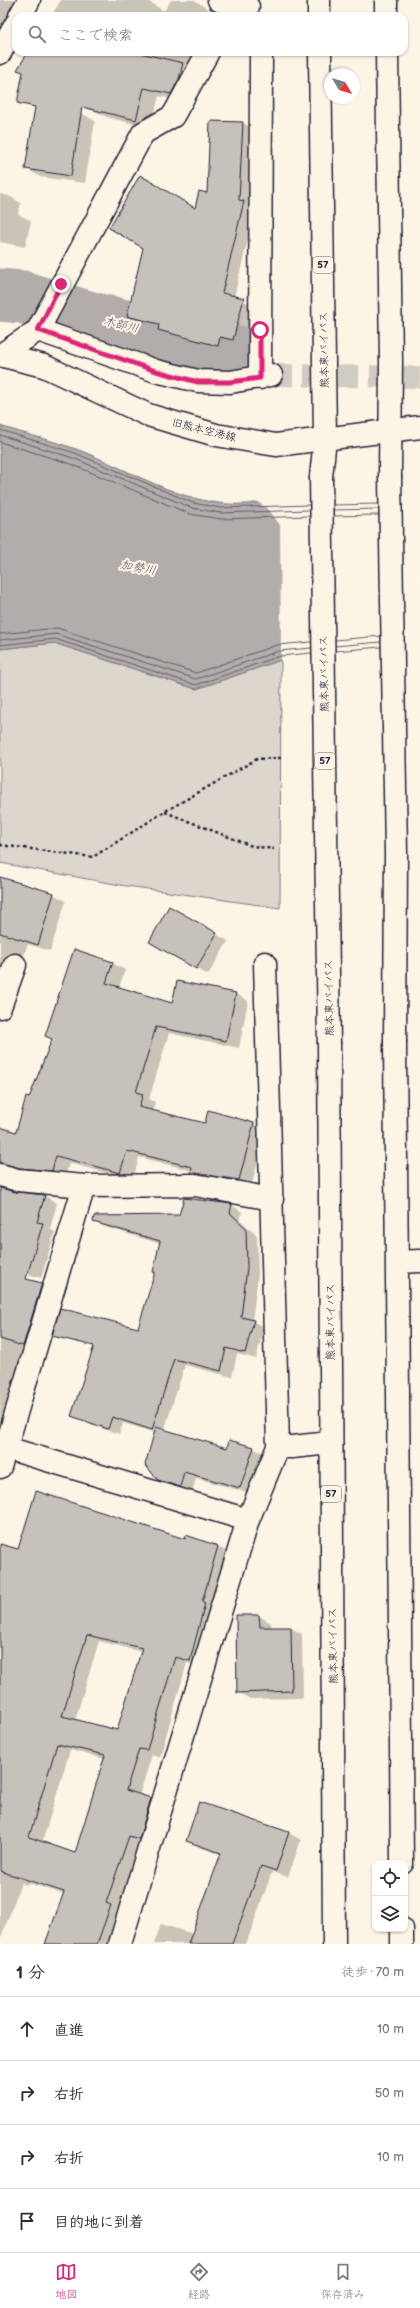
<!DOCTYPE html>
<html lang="ja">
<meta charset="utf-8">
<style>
:root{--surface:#fff;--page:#f7f7f7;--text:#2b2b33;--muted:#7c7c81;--line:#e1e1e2;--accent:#db2777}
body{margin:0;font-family:"Balsamiq Sans","Klee One",sans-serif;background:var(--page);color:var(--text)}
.controls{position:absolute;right:12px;bottom:12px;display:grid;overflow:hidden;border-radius:8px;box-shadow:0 1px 3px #0004}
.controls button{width:36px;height:36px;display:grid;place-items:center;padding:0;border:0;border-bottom:1px solid var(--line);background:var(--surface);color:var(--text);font:20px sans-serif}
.compass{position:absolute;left:324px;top:68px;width:36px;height:36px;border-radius:50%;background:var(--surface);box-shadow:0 1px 3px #0004;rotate:128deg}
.stop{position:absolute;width:12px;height:12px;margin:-9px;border:3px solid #db2777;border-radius:50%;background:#fff}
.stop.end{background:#db2777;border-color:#fff;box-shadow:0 1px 4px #0008}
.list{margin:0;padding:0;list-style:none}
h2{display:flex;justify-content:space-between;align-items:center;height:52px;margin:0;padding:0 16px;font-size:17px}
h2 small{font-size:13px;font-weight:400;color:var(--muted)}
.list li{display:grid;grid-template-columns:26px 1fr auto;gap:12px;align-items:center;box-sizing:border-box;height:64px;padding:0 16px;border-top:1px solid var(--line)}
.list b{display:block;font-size:15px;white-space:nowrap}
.list em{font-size:13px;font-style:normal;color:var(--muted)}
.icon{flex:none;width:22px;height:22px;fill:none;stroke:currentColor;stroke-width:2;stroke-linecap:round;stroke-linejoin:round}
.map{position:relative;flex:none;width:420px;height:1944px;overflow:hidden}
.search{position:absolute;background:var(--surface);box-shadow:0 1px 3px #0004;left:12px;right:12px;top:12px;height:44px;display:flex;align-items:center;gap:10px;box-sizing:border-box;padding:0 14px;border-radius:12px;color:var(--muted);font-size:15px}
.sheet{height:308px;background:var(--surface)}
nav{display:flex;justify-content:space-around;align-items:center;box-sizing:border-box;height:56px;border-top:1px solid var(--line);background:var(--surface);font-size:11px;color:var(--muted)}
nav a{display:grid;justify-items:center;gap:2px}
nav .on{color:var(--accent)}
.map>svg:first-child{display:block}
</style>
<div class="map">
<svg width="420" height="1944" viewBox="0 0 420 1944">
<rect width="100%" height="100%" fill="#fcf5e5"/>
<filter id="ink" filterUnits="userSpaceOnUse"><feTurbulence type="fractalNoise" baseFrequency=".025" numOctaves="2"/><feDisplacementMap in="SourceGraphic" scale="8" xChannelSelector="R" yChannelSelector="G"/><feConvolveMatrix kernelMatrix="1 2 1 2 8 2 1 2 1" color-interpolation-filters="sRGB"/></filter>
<g filter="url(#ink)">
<path fill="#dcd6cc" stroke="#7f7c84" d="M 54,643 L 196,689 L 281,660 L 280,908 L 120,885 L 0,863 L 0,649 Z"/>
<path fill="#b2adab" stroke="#78757e" d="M 0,426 C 25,434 51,440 76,449 C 135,471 196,515 261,502 L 420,500 L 281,660 L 196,689 L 54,643 L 0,649 Z"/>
<path fill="#fcf5e5" d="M 420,498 L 420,650 L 281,662 L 280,525 L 269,510 L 257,501 Z"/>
<path fill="#0003" fill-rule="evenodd" d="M 0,0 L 17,0 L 0,42 Z
M 61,0 L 146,0 L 164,11 L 171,0 L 194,0 L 219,16 L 51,16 Z
M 29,52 L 202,52 L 186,102 L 159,96 L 151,128 L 106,117 L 91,109 Z
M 81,113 L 95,121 L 85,183 L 40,177 L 26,168 Z
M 242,123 L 254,129 L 255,209 L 234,297 L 255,306 L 244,346 L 231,343 L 229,352 L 170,336 L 159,330 L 160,327 L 139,322 L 128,316 L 196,209 L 208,194 Z
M 0,194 L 9,196 L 21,203 L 18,214 L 31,221 L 25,247 L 0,242 Z
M 0,878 L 53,894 L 66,901 L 50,951 L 28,944 L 1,1010 L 0,1023 Z
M 170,907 L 228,941 L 208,975 L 150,941 Z
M 112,963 L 125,970 L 119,987 L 173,1004 L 178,982 L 236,994 L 248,1001 L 239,1048 L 169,1033 L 149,1099 L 155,1102 L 153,1111 L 205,1124 L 209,1112 L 254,1124 L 266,1131 L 251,1187 L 205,1179 L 193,1171 L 139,1157 L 133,1180 L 69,1163 L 65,1177 L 0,1186 L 2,1190 L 17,1193 L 45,1196 L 57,1203 L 50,1229 L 55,1232 L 41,1278 L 0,1266 L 0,1128 L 17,1133 L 53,1040 L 46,1036 Z
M 232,1205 L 242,1212 L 240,1220 L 257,1235 L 258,1275 L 252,1321 L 264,1327 L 256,1359 L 237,1354 L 232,1377 L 185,1365 L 164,1431 L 228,1449 L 253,1448 L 265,1454 L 252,1494 L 196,1478 L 192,1493 L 171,1486 L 158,1479 L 156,1433 L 123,1423 L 119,1434 L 83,1422 L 72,1416 L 138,1329 L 156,1272 L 161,1244 L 105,1227 L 94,1221 L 180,1216 Z
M 0,1310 L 31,1318 L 43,1325 L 36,1352 L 23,1349 L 0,1425 Z
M 187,1536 L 218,1547 L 231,1554 L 203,1667 L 187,1663 L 160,1757 L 152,1755 L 139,1796 L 163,1806 L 142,1842 L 118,1910 L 123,1913 L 112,1944 L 46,1944 L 64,1894 L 28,1883 L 28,1885 L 21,1883 L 0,1941 L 0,1550 L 19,1551 L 185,1540 ZM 99,1641 L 142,1652 L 118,1731 L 75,1720 ZM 70,1750 L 105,1759 L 76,1854 L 42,1843 Z
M 237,1616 L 259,1616 L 271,1623 L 271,1628 L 291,1628 L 302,1634 L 303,1698 L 250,1699 L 238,1692 Z
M 200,1803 L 289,1833 L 301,1840 L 288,1877 L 272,1872 L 246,1944 L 154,1944 L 161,1924 L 193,1934 L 222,1855 L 199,1847 L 187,1840 Z"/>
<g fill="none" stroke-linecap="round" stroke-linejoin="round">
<path stroke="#5c5a68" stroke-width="1" d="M 0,430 L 75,453 L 193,503 L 221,508 L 309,505
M 0,435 L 73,458 L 192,508 L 221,513 L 309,510
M 0,442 L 71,464 L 190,514 L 221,519 L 310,516
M 333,505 L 378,504
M 333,510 L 379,509
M 334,516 L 379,515
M 0,634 L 57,628 L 196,673 L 277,645 L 311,642
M 0,640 L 56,634 L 196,679 L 279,651 L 311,648
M 335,640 L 381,636
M 0,645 L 55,639 L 196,685 L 280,656 L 311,653
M 335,646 L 381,642
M 335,651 L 381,647"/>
<path stroke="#b2adab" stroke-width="53" d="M 0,295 L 22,297 L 91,318 L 243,353"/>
</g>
<path fill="#c6c1bb" stroke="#22223b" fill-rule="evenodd" d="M 28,52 L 136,52 L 183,63 L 179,79 L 171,94 L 144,88 L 136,120 L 82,107 L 71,176 L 25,169 L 35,107 L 17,103 L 23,72 L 17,70 Z
M 210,121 L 243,122 L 239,200 L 244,201 L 222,293 L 244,298 L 233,340 L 220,337 L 218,346 L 158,330 L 159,324 L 127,316 L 143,248 L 109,228 L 140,175 L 195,208 L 199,191 L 207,193 Z
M 0,877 L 54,893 L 38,945 L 0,933 Z
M 169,906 L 217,933 L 196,969 L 149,942 Z
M 74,949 L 113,962 L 106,983 L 172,1003 L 177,981 L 236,993 L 226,1041 L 156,1027 L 136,1092 L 143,1094 L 139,1107 L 205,1123 L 208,1110 L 254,1123 L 239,1180 L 191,1173 L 192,1167 L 127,1151 L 120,1173 L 56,1156 L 52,1171 L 20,1168 L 0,1163 L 0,1127 L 16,1132 L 26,1097 L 29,1098 L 52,1039 L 45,1036 Z
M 0,1188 L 17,1192 L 45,1195 L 37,1222 L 43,1223 L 26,1279 L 42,1283 L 23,1346 L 0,1339 Z
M 184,1198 L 232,1204 L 230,1213 L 246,1228 L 247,1268 L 241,1317 L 254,1320 L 245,1353 L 226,1348 L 221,1371 L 174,1359 L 152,1430 L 112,1417 L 108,1429 L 71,1416 L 94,1346 L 52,1336 L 60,1308 L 138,1328 L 155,1272 L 153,1272 L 160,1241 L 93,1222 L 94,1216 L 179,1215 Z
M 156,1427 L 227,1448 L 229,1440 L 254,1447 L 240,1488 L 184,1472 L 180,1487 L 158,1480 L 145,1465 Z
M 36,1491 L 185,1539 L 186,1535 L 218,1546 L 202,1602 L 205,1603 L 190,1661 L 175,1657 L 147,1750 L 139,1749 L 126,1790 L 151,1798 L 139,1839 L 129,1836 L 106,1903 L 111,1905 L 97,1944 L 45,1944 L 64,1892 L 0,1871 L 0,1544 L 18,1549 ZM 87,1635 L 142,1648 L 117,1730 L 62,1716 ZM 57,1744 L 105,1755 L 75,1853 L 29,1837 Z
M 236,1615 L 259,1615 L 260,1627 L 291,1627 L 292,1691 L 237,1693 Z
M 199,1802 L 289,1832 L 276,1871 L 261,1866 L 232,1944 L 188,1944 L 221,1853 L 186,1841 Z"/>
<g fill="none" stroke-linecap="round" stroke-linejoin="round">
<path stroke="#d0cbc3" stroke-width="22" stroke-dasharray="22 11" stroke-linecap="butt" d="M 271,375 L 420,377"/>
<defs>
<path id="minor" d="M 219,0 L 233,8 L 248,7
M 20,16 L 29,0
M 0,53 L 16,24
M 38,330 L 143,133 L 173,116 L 208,52
M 0,355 L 44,366 L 148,415 L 216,435 L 276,445 L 420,427
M 1,355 L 38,330 L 156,371 L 198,381 L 230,382 L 271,375
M 260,378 L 261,52
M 0,1007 L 15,965
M 0,1175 L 18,1180 L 84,1186 L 0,1467
M 84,1186 L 195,1185 L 272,1199
M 398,1262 L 420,1261
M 0,1446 L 248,1520 L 120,1944
M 278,1447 L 292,1447 L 330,1443
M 248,1520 L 278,1447 L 265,963"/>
<path id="highway" d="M 319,0 L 319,16
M 386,0 L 386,16
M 320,52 L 325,439 L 321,477
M 387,52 L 391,362 L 390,476
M 395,1043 L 402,1863
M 329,1044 C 330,1344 334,1644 334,1944
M 402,1929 L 402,1944"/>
</defs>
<use href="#minor" stroke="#22223b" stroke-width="25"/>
<use href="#highway" stroke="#22223b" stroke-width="25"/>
<path stroke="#22223b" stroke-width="2.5" stroke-dasharray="3 3" stroke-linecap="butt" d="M 165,812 L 252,846 L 274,849
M 0,845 L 93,857 L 164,812 L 257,759 L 281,758"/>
<use href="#minor" stroke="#fcf5e5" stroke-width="22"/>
<use href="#highway" stroke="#fcf5e5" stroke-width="22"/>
<defs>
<path id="highway-bridge" d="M 390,476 L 396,854 L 395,1043
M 321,477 L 329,1044"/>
</defs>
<use href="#highway-bridge" stroke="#22223b" stroke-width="25" stroke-linecap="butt"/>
<use href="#highway-bridge" stroke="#fcf5e5" stroke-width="22"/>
</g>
</g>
<g fill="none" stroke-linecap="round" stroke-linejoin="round" filter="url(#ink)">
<path stroke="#db2777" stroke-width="5" d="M 61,284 L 38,330 L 156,371 L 198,382 L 230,382 L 260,378 L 260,330"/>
</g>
<g text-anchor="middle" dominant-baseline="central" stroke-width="4" stroke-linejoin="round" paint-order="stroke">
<g fill="#fcf5e5" stroke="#63616e" stroke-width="1">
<rect x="313" y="257" width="20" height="16" rx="3"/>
<rect x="315" y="753" width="20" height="16" rx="3"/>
<rect x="321" y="1486" width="20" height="16" rx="3"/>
</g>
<g font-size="10" font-weight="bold" fill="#22223b">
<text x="323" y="265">57</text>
<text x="325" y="761">57</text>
<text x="331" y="1494">57</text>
</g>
<g font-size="11" fill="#22223b" stroke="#fcf5e5">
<text transform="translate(324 350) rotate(-91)">熊本東バイパス</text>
<text transform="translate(204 430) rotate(14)">旧熊本空港線</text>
<text transform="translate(324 674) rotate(-91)">熊本東バイパス</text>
<text transform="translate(329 998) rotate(-91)">熊本東バイパス</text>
<text transform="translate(330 1322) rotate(-90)">熊本東バイパス</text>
<text transform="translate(333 1646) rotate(-91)">熊本東バイパス</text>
</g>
<g font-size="12" font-style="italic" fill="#545362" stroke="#fcf5e5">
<text transform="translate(121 325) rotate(13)">木部川</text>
<text transform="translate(138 568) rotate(11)">加勢川</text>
</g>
</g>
</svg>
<div class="controls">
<button><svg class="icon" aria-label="locate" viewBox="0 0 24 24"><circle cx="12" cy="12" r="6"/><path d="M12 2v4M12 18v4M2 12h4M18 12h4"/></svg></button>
<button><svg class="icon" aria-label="layers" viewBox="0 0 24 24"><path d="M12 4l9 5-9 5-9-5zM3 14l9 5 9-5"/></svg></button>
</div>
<svg class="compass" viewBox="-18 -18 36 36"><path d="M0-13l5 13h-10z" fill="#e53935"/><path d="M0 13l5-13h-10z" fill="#7c7c81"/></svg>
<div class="stop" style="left:260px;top:330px"></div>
<div class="stop end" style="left:61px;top:284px"></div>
<div class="search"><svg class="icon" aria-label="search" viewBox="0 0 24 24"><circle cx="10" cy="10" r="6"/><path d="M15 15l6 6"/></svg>ここで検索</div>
</div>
<section class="sheet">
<h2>1 分<small>徒歩 · 70 m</small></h2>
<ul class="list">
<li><svg class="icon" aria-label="ahead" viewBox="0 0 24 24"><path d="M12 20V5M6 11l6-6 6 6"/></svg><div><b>直進</b></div><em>10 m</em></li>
<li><svg class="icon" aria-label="right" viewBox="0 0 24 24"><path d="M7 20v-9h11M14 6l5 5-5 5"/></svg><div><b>右折</b></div><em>50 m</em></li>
<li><svg class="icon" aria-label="right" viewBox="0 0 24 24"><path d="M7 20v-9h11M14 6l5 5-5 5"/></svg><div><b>右折</b></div><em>10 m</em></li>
<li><svg class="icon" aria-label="arrive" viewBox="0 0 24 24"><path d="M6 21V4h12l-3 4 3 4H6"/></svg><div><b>目的地に到着</b></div></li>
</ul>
</section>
<nav>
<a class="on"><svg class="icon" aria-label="map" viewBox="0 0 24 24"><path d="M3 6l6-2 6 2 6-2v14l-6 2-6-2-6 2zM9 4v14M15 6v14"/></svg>地図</a>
<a><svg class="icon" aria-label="directions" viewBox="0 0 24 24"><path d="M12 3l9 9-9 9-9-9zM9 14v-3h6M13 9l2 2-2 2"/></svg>経路</a>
<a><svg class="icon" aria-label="saved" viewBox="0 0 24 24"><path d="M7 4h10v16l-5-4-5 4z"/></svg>保存済み</a>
</nav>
